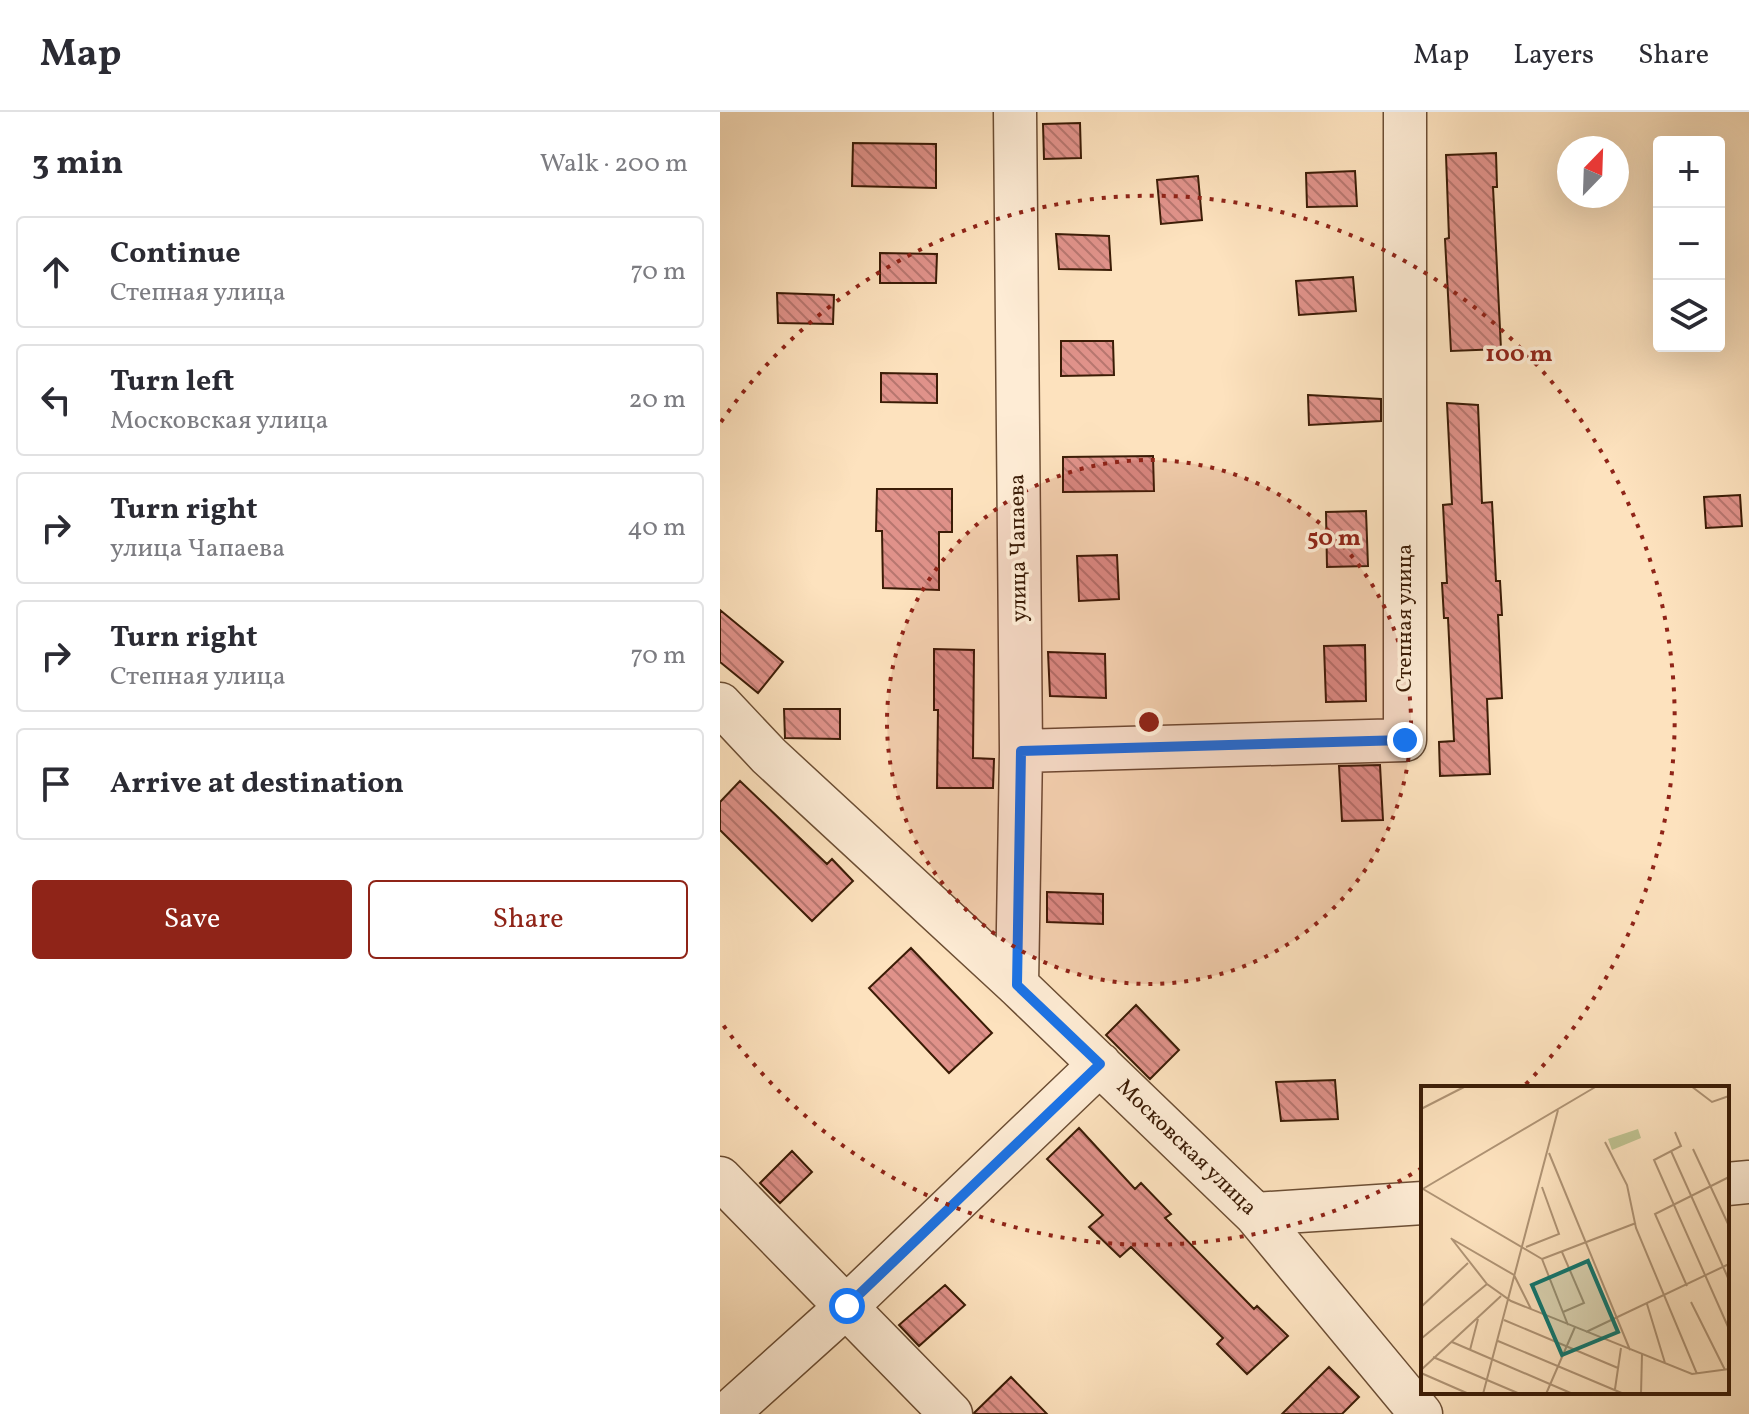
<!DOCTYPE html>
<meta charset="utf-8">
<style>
:root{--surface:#fff;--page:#f7f7f7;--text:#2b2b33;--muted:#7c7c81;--line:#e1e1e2;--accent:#8f2418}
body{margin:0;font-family:Vollkorn,serif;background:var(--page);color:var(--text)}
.controls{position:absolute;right:24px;top:24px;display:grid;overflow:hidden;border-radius:8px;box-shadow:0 8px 32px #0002}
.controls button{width:72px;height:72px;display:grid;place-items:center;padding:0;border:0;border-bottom:2px solid var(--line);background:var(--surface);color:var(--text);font:40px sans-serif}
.compass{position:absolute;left:837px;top:24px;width:72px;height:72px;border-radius:50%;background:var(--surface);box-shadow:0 8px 32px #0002;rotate:23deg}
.stop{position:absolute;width:24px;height:24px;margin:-18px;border:6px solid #1a73e8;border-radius:50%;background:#fff}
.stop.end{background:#1a73e8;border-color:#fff;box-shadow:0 2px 8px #0008}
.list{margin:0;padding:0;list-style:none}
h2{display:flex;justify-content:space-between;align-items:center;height:104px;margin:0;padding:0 32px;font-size:34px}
h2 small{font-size:26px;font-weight:400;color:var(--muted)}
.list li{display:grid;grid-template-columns:52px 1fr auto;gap:24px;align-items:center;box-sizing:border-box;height:112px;margin:0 16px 16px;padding:0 16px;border:2px solid var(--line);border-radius:8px}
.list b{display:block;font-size:30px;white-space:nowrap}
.list p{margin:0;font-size:26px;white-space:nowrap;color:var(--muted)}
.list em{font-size:26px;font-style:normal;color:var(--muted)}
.actions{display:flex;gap:16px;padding:24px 32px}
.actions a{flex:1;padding:18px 0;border:2px solid var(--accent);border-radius:8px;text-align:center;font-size:28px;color:var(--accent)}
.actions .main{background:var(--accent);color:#fff}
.icon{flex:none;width:44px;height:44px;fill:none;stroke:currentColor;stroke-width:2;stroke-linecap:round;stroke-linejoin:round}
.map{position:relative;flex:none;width:1029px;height:1302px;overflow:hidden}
header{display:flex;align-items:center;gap:48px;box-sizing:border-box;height:112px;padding:0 40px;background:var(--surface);border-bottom:2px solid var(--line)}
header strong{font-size:38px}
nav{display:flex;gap:44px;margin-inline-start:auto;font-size:28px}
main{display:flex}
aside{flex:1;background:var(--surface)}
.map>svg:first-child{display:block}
</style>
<header>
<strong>Map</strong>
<nav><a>Map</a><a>Layers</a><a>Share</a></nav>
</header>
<main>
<aside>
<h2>3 min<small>Walk · 200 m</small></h2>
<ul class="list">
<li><svg class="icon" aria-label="ahead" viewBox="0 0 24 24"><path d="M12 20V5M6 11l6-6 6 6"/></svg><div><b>Continue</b><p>Степная улица</p></div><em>70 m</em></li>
<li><svg class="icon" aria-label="left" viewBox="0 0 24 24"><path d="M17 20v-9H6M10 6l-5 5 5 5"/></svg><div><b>Turn left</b><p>Московская улица</p></div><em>20 m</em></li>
<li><svg class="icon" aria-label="right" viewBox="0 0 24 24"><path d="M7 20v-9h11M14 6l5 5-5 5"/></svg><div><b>Turn right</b><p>улица Чапаева</p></div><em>40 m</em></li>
<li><svg class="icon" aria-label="right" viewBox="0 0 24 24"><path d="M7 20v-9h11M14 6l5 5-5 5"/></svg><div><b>Turn right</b><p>Степная улица</p></div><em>70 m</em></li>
<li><svg class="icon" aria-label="arrive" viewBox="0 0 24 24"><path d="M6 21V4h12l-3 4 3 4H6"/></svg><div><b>Arrive at destination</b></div></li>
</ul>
<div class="actions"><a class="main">Save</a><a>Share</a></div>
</aside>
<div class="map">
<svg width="1029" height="1302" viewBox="0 0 1029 1302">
<defs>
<pattern id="building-back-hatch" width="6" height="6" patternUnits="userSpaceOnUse" patternTransform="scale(2)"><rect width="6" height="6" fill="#e0928a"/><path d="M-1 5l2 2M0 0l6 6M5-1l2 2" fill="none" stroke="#b7766f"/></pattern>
</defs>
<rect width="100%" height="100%" fill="#fde2be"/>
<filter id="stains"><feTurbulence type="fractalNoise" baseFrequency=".0025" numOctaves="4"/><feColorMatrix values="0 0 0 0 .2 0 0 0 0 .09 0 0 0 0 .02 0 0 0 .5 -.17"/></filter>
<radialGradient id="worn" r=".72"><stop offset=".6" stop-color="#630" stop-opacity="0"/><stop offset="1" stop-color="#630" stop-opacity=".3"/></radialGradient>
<path fill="url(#building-back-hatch)" stroke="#3b1c06" stroke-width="2" d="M 360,11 L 361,46 L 324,47 L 323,12 Z
M 133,31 L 216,32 L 216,76 L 132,74 Z
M 776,41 L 777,75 L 773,75 L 781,237 L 731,239 L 725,127 L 729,126 L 726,43 Z
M 635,59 L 637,94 L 587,95 L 586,61 Z
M 478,64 L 482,108 L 441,112 L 437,68 Z
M 336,122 L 389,124 L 391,158 L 339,157 Z
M 160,141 L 217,142 L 216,171 L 160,171 Z
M 633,165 L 636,199 L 579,203 L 576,169 Z
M 57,181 L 114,183 L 113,212 L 58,211 Z
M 341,229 L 393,229 L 394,263 L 341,264 Z
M 161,261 L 217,262 L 217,291 L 161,290 Z
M 588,283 L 661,287 L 661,309 L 589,313 Z
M 727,291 L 758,293 L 762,391 L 772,390 L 776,469 L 780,469 L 782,503 L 778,503 L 782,586 L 767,587 L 770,662 L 720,664 L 719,630 L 734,629 L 728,506 L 724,506 L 722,471 L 727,471 L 723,393 L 732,392 Z
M 433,344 L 434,379 L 343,380 L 343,345 Z
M 157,377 L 232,377 L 232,420 L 219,420 L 219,478 L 163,476 L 162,419 L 156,419 Z
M 1020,383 L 1022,414 L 986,416 L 984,385 Z
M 646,399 L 648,454 L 607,455 L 606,400 Z
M 397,443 L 399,487 L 359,489 L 357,444 Z
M 0,498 L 63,550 L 38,581 L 0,550 Z
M 645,533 L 646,589 L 606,590 L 604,534 Z
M 214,537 L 254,538 L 253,646 L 274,647 L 273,676 L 217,676 L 218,598 L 214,598 Z
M 328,540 L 385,542 L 386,586 L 330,584 Z
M 64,597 L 120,597 L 120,627 L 65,626 Z
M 660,653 L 663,708 L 622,709 L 619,654 Z
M 20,669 L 107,752 L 112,747 L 133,769 L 92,809 L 0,718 L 0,690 Z
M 327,780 L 383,782 L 383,812 L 327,810 Z
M 191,836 L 272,921 L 229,961 L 149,876 Z
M 416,893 L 459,938 L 430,967 L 386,923 Z
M 615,968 L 618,1007 L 561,1009 L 556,970 Z
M 359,1016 L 415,1077 L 421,1071 L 451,1102 L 445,1106 L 534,1197 L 537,1194 L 568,1224 L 527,1262 L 497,1232 L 503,1226 L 411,1135 L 400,1145 L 369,1115 L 383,1103 L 327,1047 Z
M 72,1039 L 92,1060 L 60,1091 L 40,1071 Z
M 225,1173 L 245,1193 L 199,1234 L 179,1213 Z
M 609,1255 L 639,1285 L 622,1302 L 562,1302 Z
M 291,1265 L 327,1302 L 254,1302 L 254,1301 Z"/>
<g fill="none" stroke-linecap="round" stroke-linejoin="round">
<defs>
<path id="minor" d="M 295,0 L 301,639 L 297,873
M 0,592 L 49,644 L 297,873 L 535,1102 L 701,1302
M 301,639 L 685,628 L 685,0
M 0,1066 L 231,1302
M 1007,1072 L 1029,1070
M 535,1102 L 703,1091
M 7,1302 L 127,1194 L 380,952"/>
</defs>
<use href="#minor" stroke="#6c4e34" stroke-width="45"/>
<use href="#minor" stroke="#feecd5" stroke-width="42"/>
</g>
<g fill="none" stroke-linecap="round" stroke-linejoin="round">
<path stroke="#1a73e8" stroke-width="10" d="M 127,1194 L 380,952 L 297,873 L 301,639 L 685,628"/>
</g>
<circle cx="429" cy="610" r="262" fill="#8f2418" fill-opacity=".12"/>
<g fill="none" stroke="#8f2418" stroke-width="4" stroke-dasharray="4 8">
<circle cx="429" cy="610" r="262"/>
<path d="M702 1056A523 523 0 0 1 1 910M1 310A523 523 0 1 1 805 973"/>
</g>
<g text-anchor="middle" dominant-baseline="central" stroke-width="7" stroke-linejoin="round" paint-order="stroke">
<g font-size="22" fill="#3b1c06" stroke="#feecd5">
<text transform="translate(299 436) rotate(-91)">улица Чапаева</text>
<text transform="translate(685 506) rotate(-90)">Степная улица</text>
<text transform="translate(466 1036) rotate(44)">Московская улица</text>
</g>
</g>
<g transform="translate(701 974)">
<rect width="308" height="308" fill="#fde2be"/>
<path d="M 217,43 L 220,52 L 191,64 L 187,53 Z" fill="#c0c391"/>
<path fill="none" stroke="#af9374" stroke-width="2" d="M 270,0 L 291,16 L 308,10M 0,23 L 45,0M 254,46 L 260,60 L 233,74 L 308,243M 184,56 L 206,99 L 215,142 L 276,288M 272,63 L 308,140M 250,65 L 308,194M 128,67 L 209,264M 2,103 L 121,173M 0,104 L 176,0M 30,152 L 66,198 L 90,215 L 271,288 L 308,283M 31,153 L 93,189 L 110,223M 105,161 L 138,148 L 121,101M 141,166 L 163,217 L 142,226M 121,173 L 215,137M 121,173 L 147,239M 266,200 L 234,128 L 308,91M 270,216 L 304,284M 226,218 L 244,277M 0,221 L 47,177M 83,234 L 197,282M 165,246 L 308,178M 1,252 L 66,198M 77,255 L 203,308M 31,256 L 152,308M 49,264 L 57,233M 12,271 L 99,308M 0,284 L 80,210M 0,287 L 48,308M 194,303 L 200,262M 62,308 L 137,24M 125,308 L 154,241M 220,308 L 221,268"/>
<path fill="#0f766e" fill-opacity="0.15" stroke="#0f766e" stroke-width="4" d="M 167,175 L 197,246 L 141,269 L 111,199 Z"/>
<rect width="308" height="308" fill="none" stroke="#3b1c06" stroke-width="4"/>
</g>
<circle cx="429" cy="610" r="12" fill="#8f2418" stroke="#feecd5" stroke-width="4"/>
<g font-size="24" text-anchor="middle" font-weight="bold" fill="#8f2418" stroke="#feecd5" stroke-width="7" stroke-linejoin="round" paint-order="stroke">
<text x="799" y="249">100 m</text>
<text x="614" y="433">50 m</text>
</g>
<rect width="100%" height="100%" filter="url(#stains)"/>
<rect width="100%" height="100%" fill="url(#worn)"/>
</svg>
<div class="controls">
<button>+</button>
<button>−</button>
<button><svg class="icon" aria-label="layers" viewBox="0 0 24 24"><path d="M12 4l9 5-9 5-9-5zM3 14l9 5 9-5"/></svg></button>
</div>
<svg class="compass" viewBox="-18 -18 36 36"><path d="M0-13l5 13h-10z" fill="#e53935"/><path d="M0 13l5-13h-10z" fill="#7c7c81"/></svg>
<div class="stop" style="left:127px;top:1194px"></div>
<div class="stop end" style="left:685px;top:628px"></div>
</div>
</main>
